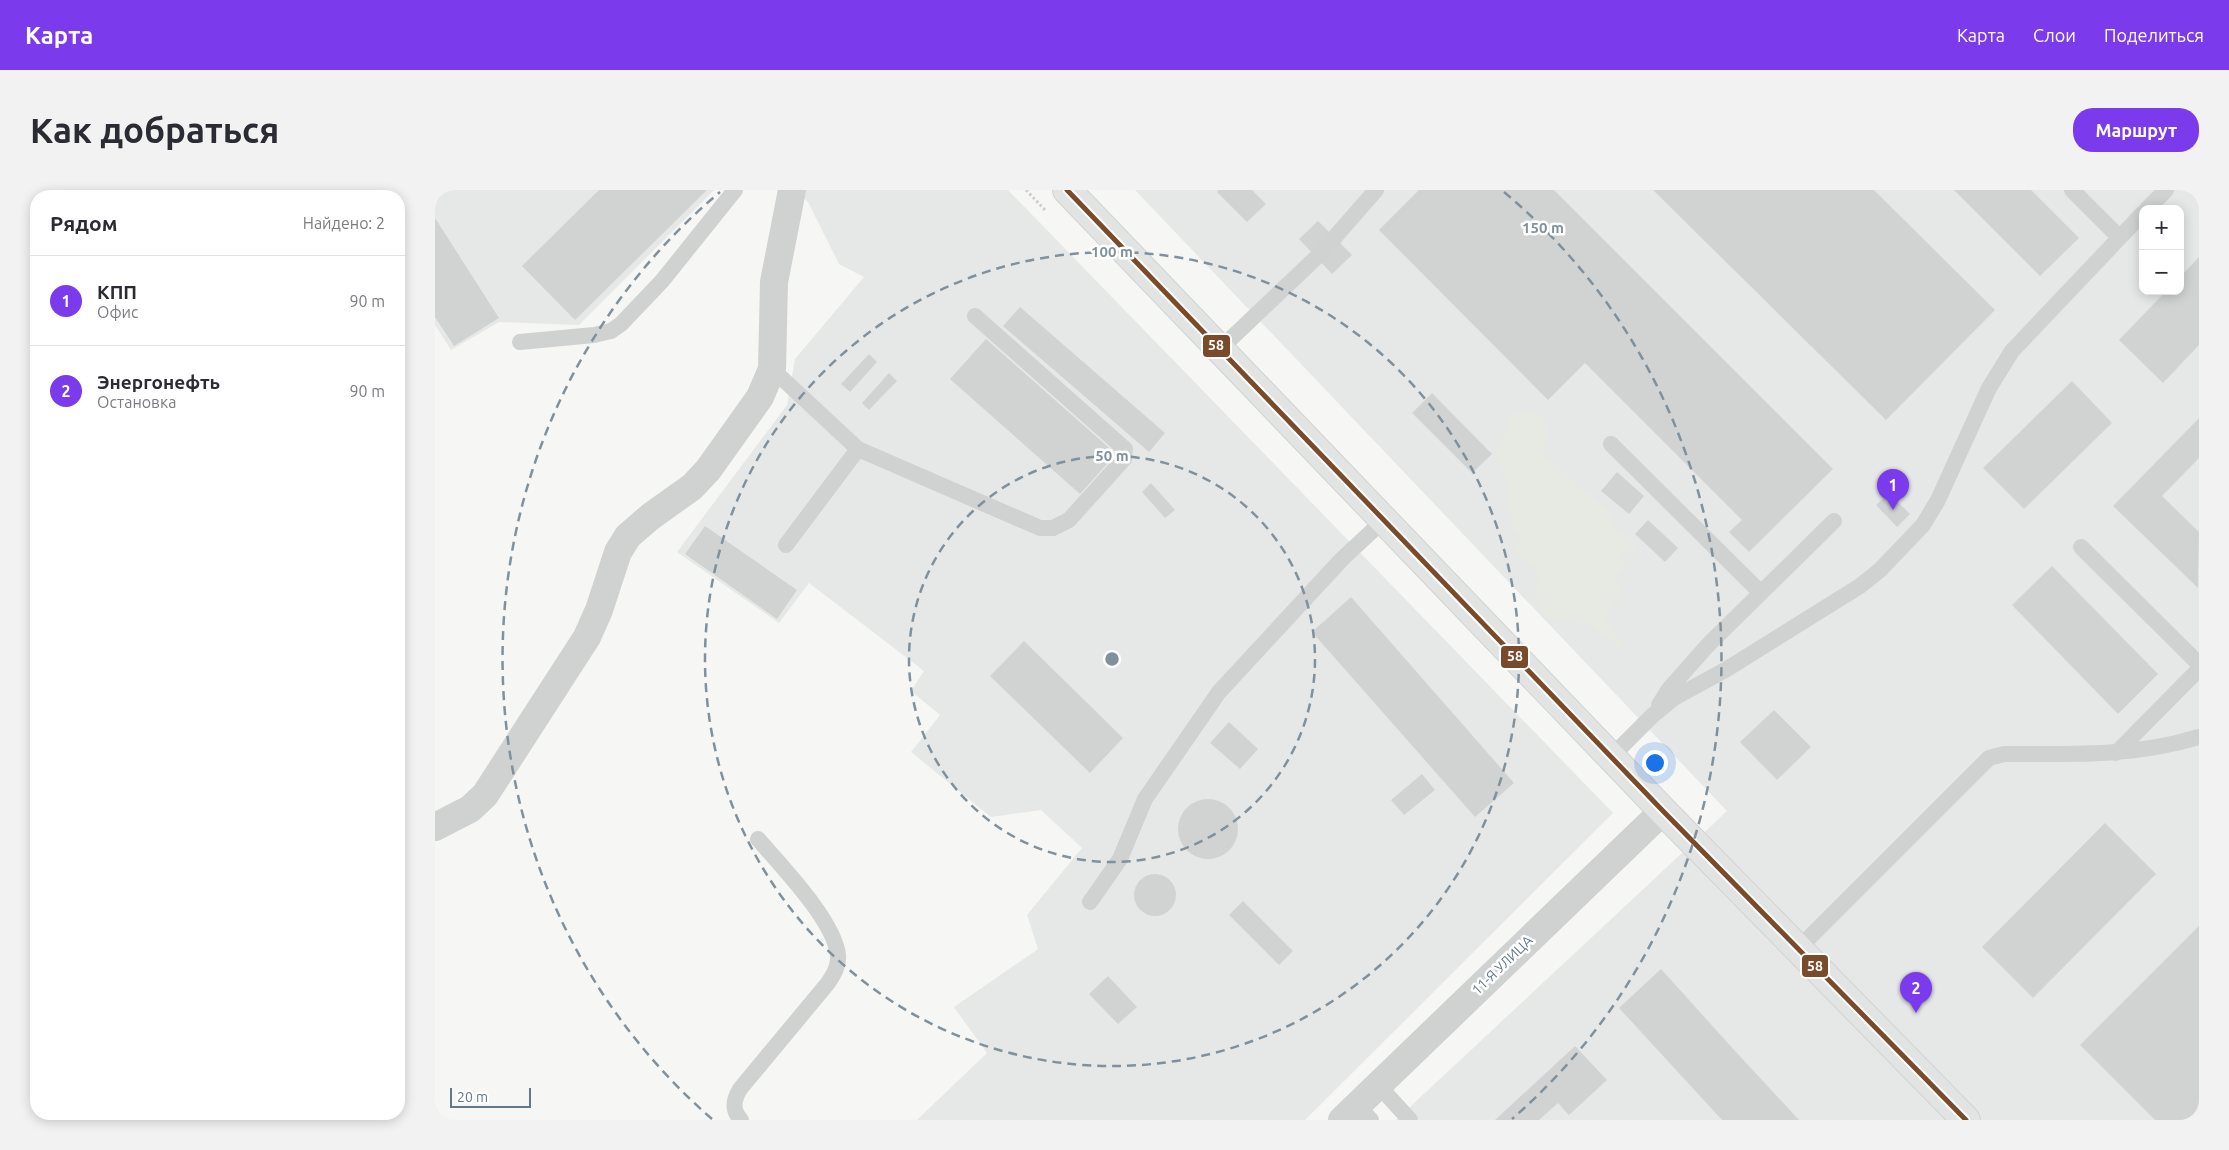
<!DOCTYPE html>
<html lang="ru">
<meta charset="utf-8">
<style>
:root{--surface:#fff;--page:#f2f2f3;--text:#2b2b33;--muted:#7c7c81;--line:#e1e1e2;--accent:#7c3aed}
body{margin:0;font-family:Ubuntu,sans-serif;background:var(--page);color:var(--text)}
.controls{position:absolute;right:15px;top:15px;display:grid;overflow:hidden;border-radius:10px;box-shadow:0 2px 12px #0003}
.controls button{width:45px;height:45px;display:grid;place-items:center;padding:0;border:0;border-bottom:1px solid var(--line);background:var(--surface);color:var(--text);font:25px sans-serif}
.scale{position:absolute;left:15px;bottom:12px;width:81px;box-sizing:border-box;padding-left:5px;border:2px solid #637988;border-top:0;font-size:14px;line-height:18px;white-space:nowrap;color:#637988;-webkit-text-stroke:4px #fff;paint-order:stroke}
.you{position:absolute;left:1219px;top:572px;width:18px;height:18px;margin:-12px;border:4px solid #fff;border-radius:50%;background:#1a73e8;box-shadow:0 0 0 8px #1a73e833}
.badge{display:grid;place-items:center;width:32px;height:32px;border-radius:50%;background:var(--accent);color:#fff;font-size:16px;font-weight:700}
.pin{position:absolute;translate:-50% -41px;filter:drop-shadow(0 1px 2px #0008)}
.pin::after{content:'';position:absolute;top:26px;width:18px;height:15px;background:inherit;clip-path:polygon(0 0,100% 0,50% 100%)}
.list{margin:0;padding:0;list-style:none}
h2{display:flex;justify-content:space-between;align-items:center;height:65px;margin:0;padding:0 20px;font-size:21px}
h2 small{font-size:16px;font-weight:400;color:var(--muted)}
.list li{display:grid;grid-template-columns:32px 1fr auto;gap:15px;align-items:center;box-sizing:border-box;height:90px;padding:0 20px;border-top:1px solid var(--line)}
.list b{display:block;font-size:19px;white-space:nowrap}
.list p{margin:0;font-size:16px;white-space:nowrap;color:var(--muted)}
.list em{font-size:16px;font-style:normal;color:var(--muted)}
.map{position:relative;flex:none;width:1764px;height:930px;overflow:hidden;border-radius:20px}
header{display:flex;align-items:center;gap:30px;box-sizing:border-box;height:70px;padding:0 25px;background:var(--accent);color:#fff}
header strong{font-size:24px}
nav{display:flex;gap:28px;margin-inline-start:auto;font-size:18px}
.intro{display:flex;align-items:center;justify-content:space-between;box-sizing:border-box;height:120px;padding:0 30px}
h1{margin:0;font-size:35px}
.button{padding:12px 22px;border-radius:20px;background:var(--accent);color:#fff;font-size:18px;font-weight:700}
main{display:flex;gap:30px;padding:0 30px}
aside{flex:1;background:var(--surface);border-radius:20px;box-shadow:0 2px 12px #0003}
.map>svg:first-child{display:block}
</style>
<header>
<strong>Карта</strong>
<nav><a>Карта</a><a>Слои</a><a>Поделиться</a></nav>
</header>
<div class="intro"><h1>Как добраться</h1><a class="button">Маршрут</a></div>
<main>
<aside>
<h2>Рядом<small>Найдено: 2</small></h2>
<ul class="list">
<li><span class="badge">1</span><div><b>КПП</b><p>Офис</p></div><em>90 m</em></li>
<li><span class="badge">2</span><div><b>Энергонефть</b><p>Остановка</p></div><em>90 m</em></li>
</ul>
</aside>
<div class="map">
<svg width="1764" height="930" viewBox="0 0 1764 930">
<rect width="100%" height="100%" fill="#f6f6f4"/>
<path fill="#e6e8e7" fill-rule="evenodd" d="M 0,0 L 279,0 L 144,135 L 64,132 L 16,160 L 0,135 Z
M 361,0 L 573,0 L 1178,623 L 870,930 L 482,930 L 552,863 L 519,817 L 603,759 L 592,725 L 647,658 L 606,620 L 556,627 L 476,562 L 505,525 L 476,501 L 489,481 L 374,393 L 344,433 L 242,362 L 352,215 L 360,169 L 429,87 L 404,74 L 373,12 Z
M 700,0 L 1764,0 L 1764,930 L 961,930 L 1292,621 ZM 1708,19 L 1745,19 L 1745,101 L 1708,101 Z"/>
<path fill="#e6eae2" d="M 1089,222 L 1107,225 L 1113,243 L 1108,264 L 1167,316 L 1177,328 L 1178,336 L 1195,346 L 1201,356 L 1200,361 L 1184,361 L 1182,364 L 1192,376 L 1180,387 L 1179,391 L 1185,397 L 1186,404 L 1168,427 L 1186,451 L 1186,458 L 1153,433 L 1120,431 L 1107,422 L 1099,404 L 1103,390 L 1101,377 C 1087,372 1082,368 1080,352 L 1087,346 L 1075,334 L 1078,328 L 1077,322 L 1072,315 L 1071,287 L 1061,264 L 1071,243 L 1074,226 Z"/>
<path fill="#d1d3d3" d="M 164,0 L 272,0 L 140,130 L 87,76 Z
M 784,0 L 817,0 L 831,14 L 812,32 L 782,2 Z
M 984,0 L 1119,0 L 1398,279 L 1314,362 L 1294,342 L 1307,330 L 1150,173 L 1113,210 L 944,40 Z
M 1218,0 L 1439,0 L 1560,120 L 1451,230 Z
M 1519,0 L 1596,0 L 1644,48 L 1605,86 Z
M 0,28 L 64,128 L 19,156 L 0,127 Z
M 883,31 L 917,65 L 897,84 L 864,49 Z
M 1764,67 L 1764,155 L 1728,193 L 1684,150 L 1731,101 L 1745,101 L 1745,87 Z
M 585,117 L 730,243 L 714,262 L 568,136 Z
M 551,149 L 681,264 L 645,304 L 515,189 Z
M 434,164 L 442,172 L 415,202 L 406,194 Z
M 454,183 L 462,191 L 434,220 L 427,213 Z
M 1637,191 L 1677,233 L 1589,319 L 1548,278 Z
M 997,203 L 1057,264 L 1037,283 L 977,223 Z
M 1764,228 L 1764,268 L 1727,306 L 1764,342 L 1763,398 L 1678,316 Z
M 1182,282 L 1209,306 L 1194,324 L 1166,301 Z
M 716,293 L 740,320 L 730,328 L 707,302 Z
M 1454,303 L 1475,324 L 1462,337 L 1441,315 Z
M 1213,330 L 1243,358 L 1230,372 L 1200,344 Z
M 270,336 L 362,400 L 342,429 L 250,364 Z
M 1617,376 L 1723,484 L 1683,524 L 1577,415 Z
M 916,407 L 1079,593 L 1040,627 L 877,442 Z
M 589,451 L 688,548 L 655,583 L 555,486 Z
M 1339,520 L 1376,557 L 1342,590 L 1305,552 Z
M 794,532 L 823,559 L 805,579 L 775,553 Z
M 987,584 L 1000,600 L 969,625 L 956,610 Z
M743 639a30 30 0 1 1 60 0a30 30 0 1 1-60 0Z
M 1670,633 L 1721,684 L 1598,808 L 1547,757 Z
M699 705a21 21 0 1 1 42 0a21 21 0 1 1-42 0Z
M 808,711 L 858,761 L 844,775 L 794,725 Z
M 1764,736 L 1764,930 L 1720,930 L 1645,855 Z
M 1226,779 L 1301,862 L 1364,930 L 1287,930 L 1184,818 Z
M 673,786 L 702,817 L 683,834 L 654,804 Z
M 1140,856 L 1172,890 L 1134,925 L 1123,913 L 1104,930 L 1060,930 Z"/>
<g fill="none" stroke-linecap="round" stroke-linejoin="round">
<defs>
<path id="secondary" d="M 632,0 L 1228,621 L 1531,930"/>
</defs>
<use href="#secondary" stroke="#d1d3d4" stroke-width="30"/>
<path stroke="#cccecf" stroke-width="3" stroke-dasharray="2.5 2.5" stroke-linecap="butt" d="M 591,0 L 611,21"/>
<path stroke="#d0d1d1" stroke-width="16" d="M 1637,0 L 1684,47
M 1712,19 L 1731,0
M 85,152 L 159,145 L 176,141 L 186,134 L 227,91 L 300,0
M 785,159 L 886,63 L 941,0
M 337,179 L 423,259 L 605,338 L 618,338 L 634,330 L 689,269 L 690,259 L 540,126
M 1176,254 L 1326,403
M 351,355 L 423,259
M 1646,357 L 1764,474
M 1224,515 L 1234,499 L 1273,455 L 1399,331
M 1681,563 L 1764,479
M 1176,567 L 1217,526 L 1239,508 L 1292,479 L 1425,396 L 1445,380 L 1488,335 L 1503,310 L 1554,198 L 1577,161 L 1708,23
M 655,712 L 685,669 L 710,609 L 784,502 L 907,369 L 949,330
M 1363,759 L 1554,568 L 1569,564 C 1635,564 1700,567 1764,547
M 943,895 L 975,930
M 922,915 L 936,930
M 306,930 C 297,920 298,911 305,899 L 393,793 C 399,784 404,776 403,765 C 399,730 346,676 323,649"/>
<path stroke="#d0d1d1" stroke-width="28" d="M 0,637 L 35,619 L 50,605 L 152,447 L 164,420 L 183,362 L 193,346 L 215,327 L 257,297 L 273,280 L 325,207 L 337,179 L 339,92 L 357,0
M 907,930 L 1228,621"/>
<use href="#secondary" stroke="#e2e3e3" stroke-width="28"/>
<defs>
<path id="bus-1" d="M 632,0 L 1228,621 L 1531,930"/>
</defs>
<use href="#bus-1" stroke="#fff" stroke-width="9"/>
<use href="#bus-1" stroke="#7a4b2a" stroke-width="5"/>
</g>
<g fill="none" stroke="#7f919d" stroke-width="2.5" stroke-dasharray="9 6">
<circle cx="677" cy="469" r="203"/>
<circle cx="677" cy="469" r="407"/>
<path d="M277 929A610 610 0 0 1 285 2M1069 2A610 610 0 0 1 1077 929"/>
</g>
<g text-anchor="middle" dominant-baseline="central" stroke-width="5" stroke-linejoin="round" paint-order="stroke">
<g font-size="14" fill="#637988" stroke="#fff">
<text transform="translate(1067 775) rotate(-44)">11-Я УЛИЦА</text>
</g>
</g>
<circle cx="677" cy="469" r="8" fill="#7f919d" stroke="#fff" stroke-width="2.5"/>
<g font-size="15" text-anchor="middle" font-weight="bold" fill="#7f919d" stroke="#fff" stroke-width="5" stroke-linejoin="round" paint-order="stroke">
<text x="1108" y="43">150 m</text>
<text x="677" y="67">100 m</text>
<text x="677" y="271">50 m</text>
</g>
<g stroke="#fff" stroke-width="2">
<rect x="767" y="144" width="29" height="24" rx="5" fill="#7a4b2a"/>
<rect x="1065" y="455" width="29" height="24" rx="5" fill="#7a4b2a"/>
<rect x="1366" y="764" width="28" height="24" rx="5" fill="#7a4b2a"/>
</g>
<g font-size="14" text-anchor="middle" font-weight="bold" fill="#fff">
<text x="781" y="160">58</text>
<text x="1080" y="471">58</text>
<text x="1380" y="781">58</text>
</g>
</svg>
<div class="controls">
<button>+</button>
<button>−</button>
</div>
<div class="scale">20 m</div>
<div class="you"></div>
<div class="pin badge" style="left:1458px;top:320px">1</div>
<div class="pin badge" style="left:1481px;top:823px">2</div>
</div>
</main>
